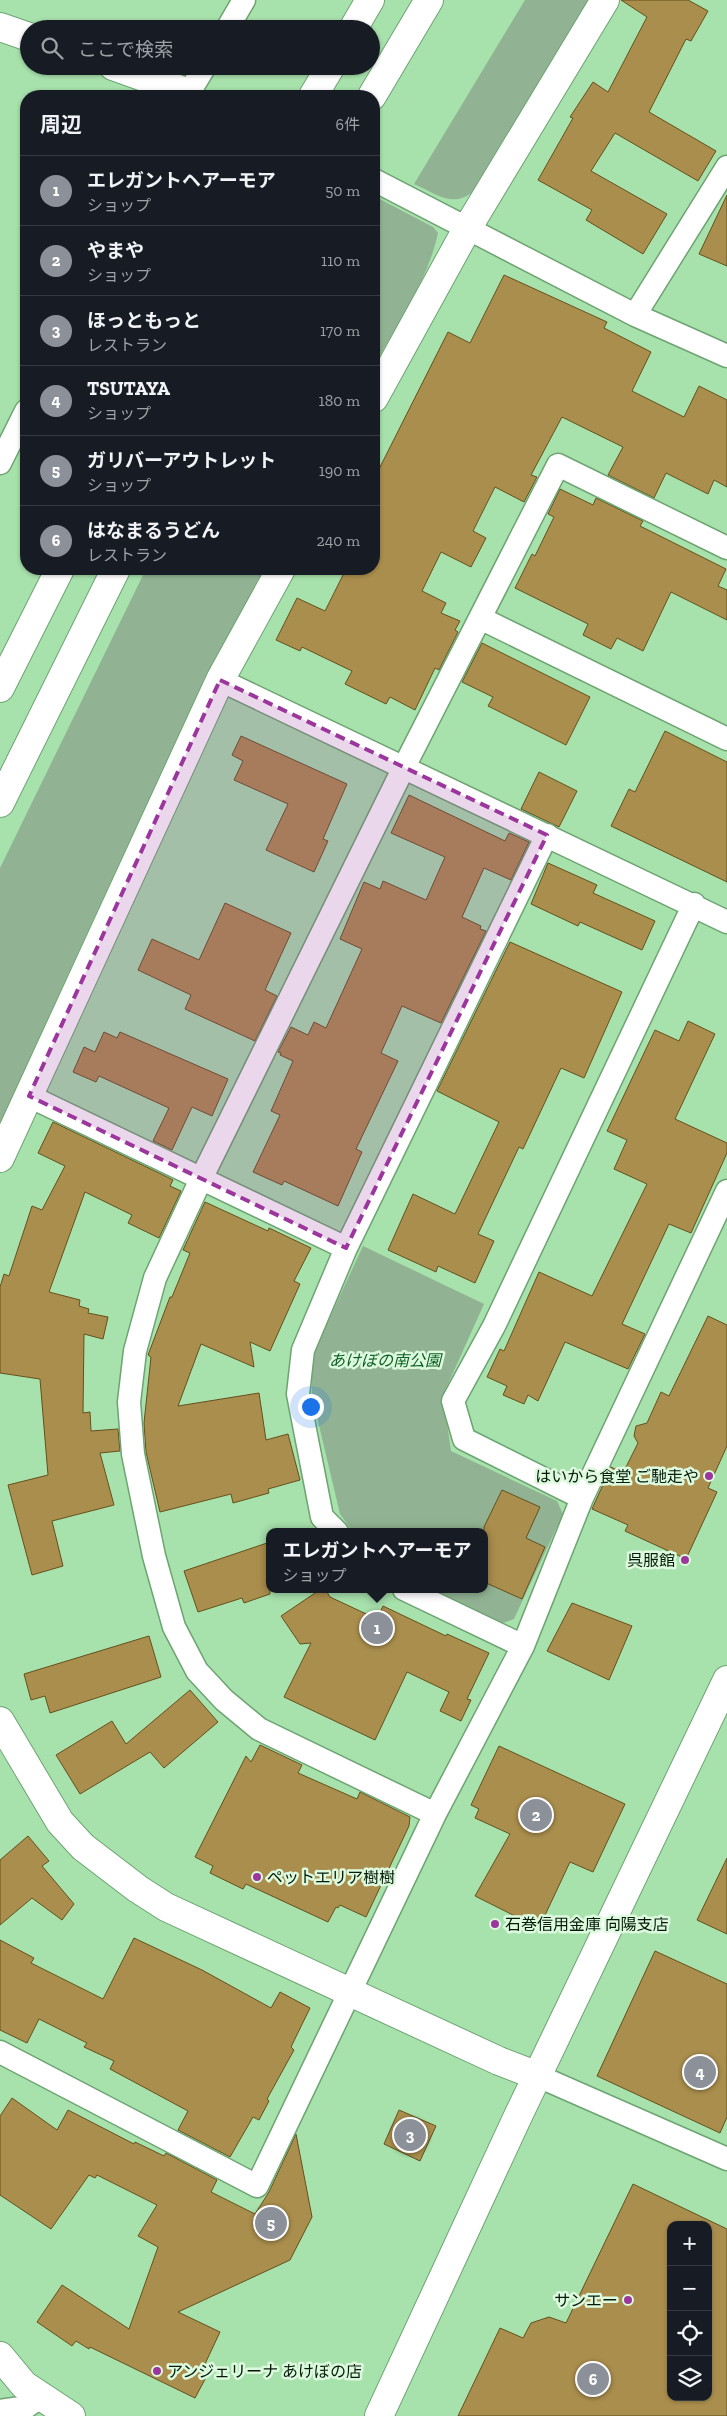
<!DOCTYPE html>
<html lang="ja">
<meta charset="utf-8">
<style>
:root{--surface:#171b24;--page:#242831;--text:#f1f3f6;--muted:#9ea1a6;--line:#363941;--accent:#8c9099}
body{margin:0;font-family:"Zilla Slab","Noto Sans JP",serif;background:var(--page);color:var(--text)}
.controls{position:absolute;right:15px;bottom:15px;display:grid;overflow:hidden;border-radius:10px;box-shadow:0 1px 4px #0004}
.controls button{width:45px;height:45px;display:grid;place-items:center;padding:0;border:0;border-bottom:1px solid var(--line);background:var(--surface);color:var(--text);font:25px sans-serif}
.you{position:absolute;left:310px;top:1406px;width:18px;height:18px;margin:-12px;border:4px solid #fff;border-radius:50%;background:#1a73e8;box-shadow:0 0 0 8px #1a73e833}
.badge{display:grid;place-items:center;width:32px;height:32px;border-radius:50%;background:var(--accent);color:#fff;font-size:16px;font-weight:700}
.pin{position:absolute;translate:-50% -50%;border:2px solid #fff;box-shadow:0 1px 5px #0006}
.popup{position:absolute;left:266px;top:1528px;width:222px;height:65px;box-sizing:border-box;display:grid;place-content:center;border-radius:10px;background:var(--surface);filter:drop-shadow(0 1px 4px #0005);font-size:16px;white-space:nowrap;color:var(--muted)}
.popup b{font-size:19px;color:var(--text)}
.popup::after{content:'';position:absolute;left:50%;top:100%;margin-left:-10px;border:10px solid transparent;border-top-color:var(--surface)}
.list{margin:0;padding:0;list-style:none}
h2{display:flex;justify-content:space-between;align-items:center;height:65px;margin:0;padding:0 20px;font-size:21px}
h2 small{font-size:16px;font-weight:400;color:var(--muted)}
.list li{display:grid;grid-template-columns:32px 1fr auto;gap:15px;align-items:center;box-sizing:border-box;height:70px;padding:0 20px;border-top:1px solid var(--line)}
.list b{display:block;font-size:19px;white-space:nowrap}
.list p{margin:0;font-size:16px;white-space:nowrap;color:var(--muted)}
.list em{font-size:16px;font-style:normal;color:var(--muted)}
.icon{flex:none;width:28px;height:28px;fill:none;stroke:currentColor;stroke-width:2;stroke-linecap:round;stroke-linejoin:round}
.map{position:relative;flex:none;width:727px;height:2416px;overflow:hidden}
.search{position:absolute;background:var(--surface);box-shadow:0 1px 4px #0004;left:20px;top:20px;width:360px;height:55px;display:flex;align-items:center;gap:12px;box-sizing:border-box;padding:0 18px;border-radius:28px;color:var(--muted);font-size:19px}
.panel{position:absolute;background:var(--surface);box-shadow:0 1px 4px #0004;left:20px;top:90px;width:360px;height:485px;border-radius:20px}
.map>svg:first-child{display:block}
</style>
<div class="map">
<svg width="727" height="2416" viewBox="0 0 727 2416">
<rect width="100%" height="100%" fill="#a7e1ac"/>
<path fill="#91b393" d="M 525,0 L 590,0 L 479,187 C 454,210 441,196 414,184 Z
M 374,196 L 433,227 L 438,233 C 428,281 397,324 374,366 Z
M 146,569 L 264,569 C 169,750 85,938 0,1124 L 0,868 Z
M 363,1246 L 484,1304 L 443,1395 L 451,1451 L 557,1501 L 563,1514 L 514,1619 L 500,1624 L 426,1589 L 484,1589 L 484,1532 L 353,1532 L 340,1514 L 312,1396 L 312,1356 Z"/>
<path fill="#aa8e4d" stroke="#65501c" fill-rule="evenodd" d="M 621,0 L 688,0 L 708,11 L 691,41 L 686,39 L 649,112 L 716,151 L 698,181 L 615,133 L 591,171 L 667,214 L 643,254 L 586,220 L 592,210 L 538,180 L 573,118 L 570,117 L 593,82 L 608,92 L 647,17 Z
M 727,195 L 727,266 L 699,254 Z
M 504,275 L 607,322 L 604,328 L 651,352 L 632,391 L 684,417 L 699,386 L 727,400 L 727,487 L 714,480 L 708,494 L 666,473 L 654,498 L 608,475 L 623,447 L 562,417 L 531,475 L 537,477 L 524,502 L 495,487 L 473,531 L 486,538 L 471,567 L 441,552 L 422,591 L 446,603 L 441,613 L 460,621 L 455,630 L 458,632 L 439,670 L 435,668 L 415,710 L 390,697 L 386,704 L 345,684 L 352,671 L 302,647 L 300,651 L 276,640 L 297,598 L 325,611 L 346,569 L 374,569 L 374,479 L 448,332 L 470,343 Z
M 560,489 L 593,505 L 596,498 L 643,521 L 640,526 L 726,569 L 718,586 L 727,590 L 727,620 L 671,592 L 643,651 L 617,638 L 611,649 L 583,635 L 588,624 L 515,588 L 532,554 L 535,556 L 554,517 L 548,514 Z
M 482,643 L 590,697 L 566,745 L 488,706 L 493,697 L 462,682 Z
M 665,731 L 727,762 L 727,882 L 611,826 L 629,789 L 635,792 Z
M 241,736 L 347,784 L 323,839 L 328,841 L 314,872 L 266,850 L 288,804 L 234,780 L 243,761 L 232,755 Z
M 539,772 L 577,791 L 559,827 L 521,809 Z
M 409,795 L 505,841 L 509,833 L 529,842 L 511,880 L 484,868 L 462,917 L 481,926 L 480,929 L 486,931 L 441,1023 L 402,1006 L 381,1053 L 398,1061 L 356,1149 L 362,1152 L 338,1206 L 284,1181 L 282,1185 L 253,1172 L 280,1115 L 271,1111 L 293,1061 L 280,1055 L 281,1053 L 278,1052 L 291,1027 L 308,1035 L 314,1022 L 326,1028 L 362,949 L 340,939 L 364,882 L 380,889 L 383,881 L 426,900 L 445,857 L 391,833 Z
M 548,863 L 597,885 L 593,893 L 655,921 L 642,950 L 580,922 L 578,926 L 531,904 Z
M 225,903 L 291,933 L 265,990 L 277,996 L 255,1041 L 185,1009 L 191,995 L 138,970 L 152,939 L 199,960 Z
M 510,942 L 622,992 L 584,1078 L 561,1068 L 523,1149 L 519,1147 L 478,1234 L 494,1241 L 475,1283 L 438,1266 L 436,1272 L 388,1250 L 413,1194 L 455,1214 L 499,1122 L 437,1091 Z
M 688,1021 L 715,1034 L 675,1119 L 727,1143 L 727,1153 L 691,1233 L 669,1224 L 622,1324 L 645,1334 L 628,1369 L 565,1342 L 538,1401 L 528,1395 L 524,1404 L 503,1395 L 507,1386 L 487,1377 L 500,1349 L 504,1351 L 539,1272 L 592,1296 L 647,1184 L 614,1169 L 627,1140 L 607,1131 L 655,1030 L 679,1041 Z
M 104,1032 L 117,1038 L 120,1032 L 228,1079 L 212,1116 L 192,1107 L 172,1150 L 153,1141 L 169,1108 L 99,1076 L 96,1082 L 73,1072 L 84,1047 L 95,1052 Z
M 53,1122 L 161,1174 L 173,1180 L 170,1186 L 181,1191 L 159,1238 L 128,1223 L 132,1215 L 85,1192 L 49,1292 L 80,1300 L 79,1306 L 89,1309 L 88,1313 L 108,1317 L 103,1339 L 84,1334 L 83,1413 L 90,1412 L 91,1431 L 118,1429 L 120,1451 L 100,1453 L 114,1505 L 52,1521 L 63,1566 L 32,1575 L 8,1485 L 48,1475 L 40,1379 L 0,1373 L 0,1287 L 4,1274 L 9,1276 L 32,1206 L 42,1210 L 65,1166 L 38,1153 Z
M 205,1202 L 268,1231 L 269,1228 L 311,1248 L 294,1281 L 300,1284 L 270,1351 L 250,1342 L 254,1367 L 201,1344 L 178,1406 L 259,1393 L 266,1440 L 288,1434 L 300,1480 L 268,1489 L 269,1493 L 233,1503 L 231,1494 L 160,1512 L 146,1452 L 144,1423 L 151,1357 L 148,1355 L 170,1297 L 172,1297 L 190,1253 L 183,1250 Z
M 708,1316 L 727,1325 L 727,1446 L 708,1488 L 717,1492 L 686,1559 L 625,1531 L 628,1525 L 592,1509 L 611,1467 L 623,1473 L 638,1443 L 634,1436 L 636,1426 L 647,1423 L 661,1392 L 669,1396 Z
M 502,1490 L 540,1507 L 526,1538 L 545,1547 L 522,1599 L 484,1582 L 484,1527 Z
M 270,1542 L 270,1594 L 244,1603 L 242,1598 L 198,1612 L 184,1571 Z
M 321,1589 L 325,1589 L 330,1597 L 377,1619 L 383,1606 L 446,1636 L 447,1634 L 489,1653 L 467,1699 L 471,1700 L 461,1721 L 440,1711 L 449,1692 L 407,1672 L 375,1740 L 284,1697 L 311,1643 L 300,1644 L 281,1616 Z
M 572,1603 L 632,1626 L 609,1680 L 547,1651 Z
M 149,1636 L 161,1677 L 50,1713 L 45,1696 L 31,1700 L 24,1674 Z
M 190,1690 L 218,1722 L 164,1768 L 150,1752 L 80,1794 L 56,1755 L 112,1721 L 126,1744 Z
M 260,1745 L 302,1765 L 298,1773 L 357,1799 L 360,1792 L 410,1817 L 409,1826 L 366,1917 L 340,1905 L 338,1908 L 336,1907 L 328,1922 L 246,1884 L 243,1889 L 210,1873 L 213,1866 L 195,1857 L 246,1756 L 251,1762 Z
M 499,1746 L 625,1804 L 593,1872 L 570,1862 L 539,1928 L 475,1896 L 510,1834 L 475,1818 L 479,1809 L 471,1805 Z
M 28,1836 L 49,1861 L 42,1866 L 74,1904 L 62,1920 L 32,1898 L 0,1925 L 0,1860 Z
M 727,1858 L 727,1934 L 697,1920 Z
M 134,1938 L 202,1970 L 271,2008 L 280,1992 L 310,2008 L 291,2047 L 294,2050 L 267,2099 L 269,2101 L 259,2120 L 253,2117 L 230,2157 L 178,2130 L 188,2111 L 110,2069 L 114,2061 L 84,2047 L 87,2043 L 39,2019 L 27,2043 L 0,2030 L 0,1940 L 34,1958 L 31,1963 L 103,1999 Z
M 655,1951 L 727,1984 L 727,2117 L 720,2133 L 597,2076 Z
M 12,2098 L 57,2130 L 68,2110 L 134,2144 L 135,2142 L 164,2156 L 166,2153 L 217,2180 L 211,2192 L 255,2214 L 269,2192 L 296,2134 L 312,2217 L 290,2260 L 178,2312 L 220,2332 L 204,2366 L 210,2370 L 195,2398 L 90,2347 L 89,2349 L 76,2341 L 72,2346 L 37,2322 L 62,2285 L 129,2329 L 158,2247 L 138,2236 L 157,2205 L 97,2175 L 95,2178 L 89,2175 L 51,2229 L 0,2195 L 0,2116 Z
M 399,2110 L 436,2126 L 420,2161 L 384,2144 Z
M 633,2184 L 727,2229 L 727,2416 L 458,2416 L 500,2328 L 523,2338 L 531,2323 L 549,2317 L 566,2323 ZM 671,2225 L 708,2225 L 708,2397 L 671,2397 Z"/>
<g fill="none" stroke-linecap="round" stroke-linejoin="round">
<defs>
<path id="minor" d="M 227,29 L 244,0
M 187,96 L 205,66
M 374,180 L 635,315 L 727,356
M 635,315 L 727,167
M 0,463 L 26,411
M 480,618 L 727,739
M 220,680 L 727,922
M 29,1096 L 346,1248
M 582,1498 L 464,1439 L 453,1401 L 494,1326 L 694,904
M 337,1532 L 322,1517 L 298,1394 L 303,1350 L 346,1248 L 547,835
M 404,1589 L 523,1646
M 435,1814 L 259,1729 L 224,1700 L 197,1671 L 174,1627 L 154,1556 L 133,1454 L 129,1402 L 135,1351 L 155,1278 L 201,1179 L 404,767 L 558,465 L 727,548
M 0,2052 L 257,2186 L 435,1814 L 523,1646 L 582,1498 L 727,1191
M 538,2076 L 727,2159
M 0,2411 L 26,2407 L 40,2397"/>
<path id="tertiary" d="M 0,27 L 29,37
M 113,66 L 189,93
M 374,398 L 468,227 L 605,0
M 0,1158 L 220,680 L 281,569
M 0,1721 L 60,1822 L 83,1847 L 138,1889 L 166,1907 L 499,2061 L 538,2076
M 379,2416 L 518,2116 L 727,1680"/>
<path id="trunk" d="M 0,2356 L 24,2385 L 71,2416"/>
<path id="motorway" d="M 353,29 L 370,0
M 313,96 L 331,66
M 372,96 L 429,0
M 0,688 L 60,569
M 0,803 L 116,569"/>
</defs>
<use href="#minor" stroke="#6da472" stroke-width="25"/>
<use href="#tertiary" stroke="#6da472" stroke-width="30"/>
<use href="#trunk" stroke="#6da472" stroke-width="30"/>
<use href="#motorway" stroke="#6da472" stroke-width="30"/>
<use href="#minor" stroke="#fff" stroke-width="22"/>
<use href="#tertiary" stroke="#fff" stroke-width="28"/>
<use href="#trunk" stroke="#fff" stroke-width="28"/>
<use href="#motorway" stroke="#fff" stroke-width="28"/>
</g>
<path fill="#9a369c" fill-opacity="0.2" stroke="#9a369c" stroke-width="4" stroke-dasharray="10 6" stroke-linejoin="round" d="M 220,680 L 547,835 L 346,1248 L 29,1096 Z"/>
<g fill="#9a369c" stroke="#ddfadf" stroke-width="2">
<circle cx="709" cy="1476" r="5"/>
<circle cx="685" cy="1560" r="5"/>
<circle cx="257" cy="1877" r="5"/>
<circle cx="495" cy="1924" r="5"/>
<circle cx="628" cy="2300" r="5"/>
<circle cx="157" cy="2371" r="5"/>
</g>
<g text-anchor="middle" dominant-baseline="central" stroke-width="5" stroke-linejoin="round" paint-order="stroke">
<g font-size="16" font-style="italic" fill="#0e6023" stroke="#ddfadf">
<text x="385" y="1360">あけぼの南公園</text>
</g>
<g font-size="16" fill="#051b08" stroke="#ddfadf" text-anchor="end">
<text x="699" y="1476">はいから食堂 ご馳走や</text>
<text x="675" y="1560">呉服館</text>
<text x="267" y="1877" text-anchor="start">ペットエリア樹樹</text>
<text x="505" y="1924" text-anchor="start">石巻信用金庫 向陽支店</text>
<text x="618" y="2300">サンエー</text>
<text x="167" y="2371" text-anchor="start">アンジェリーナ あけぼの店</text>
</g>
</g>
</svg>
<div class="controls">
<button>+</button>
<button>−</button>
<button><svg class="icon" aria-label="locate" viewBox="0 0 24 24"><circle cx="12" cy="12" r="6"/><path d="M12 2v4M12 18v4M2 12h4M18 12h4"/></svg></button>
<button><svg class="icon" aria-label="layers" viewBox="0 0 24 24"><path d="M12 4l9 5-9 5-9-5zM3 14l9 5 9-5"/></svg></button>
</div>
<div class="you"></div>
<div class="pin badge" style="left:377px;top:1628px">1</div>
<div class="popup"><b>エレガントヘアーモア</b>ショップ</div>
<div class="pin badge" style="left:536px;top:1815px">2</div>
<div class="pin badge" style="left:410px;top:2135px">3</div>
<div class="pin badge" style="left:700px;top:2072px">4</div>
<div class="pin badge" style="left:271px;top:2223px">5</div>
<div class="pin badge" style="left:593px;top:2379px">6</div>
<div class="search"><svg class="icon" aria-label="search" viewBox="0 0 24 24"><circle cx="10" cy="10" r="6"/><path d="M15 15l6 6"/></svg>ここで検索</div>
<section class="panel">
<h2>周辺<small>6件</small></h2>
<ul class="list">
<li><span class="badge">1</span><div><b>エレガントヘアーモア</b><p>ショップ</p></div><em>50 m</em></li>
<li><span class="badge">2</span><div><b>やまや</b><p>ショップ</p></div><em>110 m</em></li>
<li><span class="badge">3</span><div><b>ほっともっと</b><p>レストラン</p></div><em>170 m</em></li>
<li><span class="badge">4</span><div><b>TSUTAYA</b><p>ショップ</p></div><em>180 m</em></li>
<li><span class="badge">5</span><div><b>ガリバーアウトレット</b><p>ショップ</p></div><em>190 m</em></li>
<li><span class="badge">6</span><div><b>はなまるうどん</b><p>レストラン</p></div><em>240 m</em></li>
</ul>
</section>
</div>
